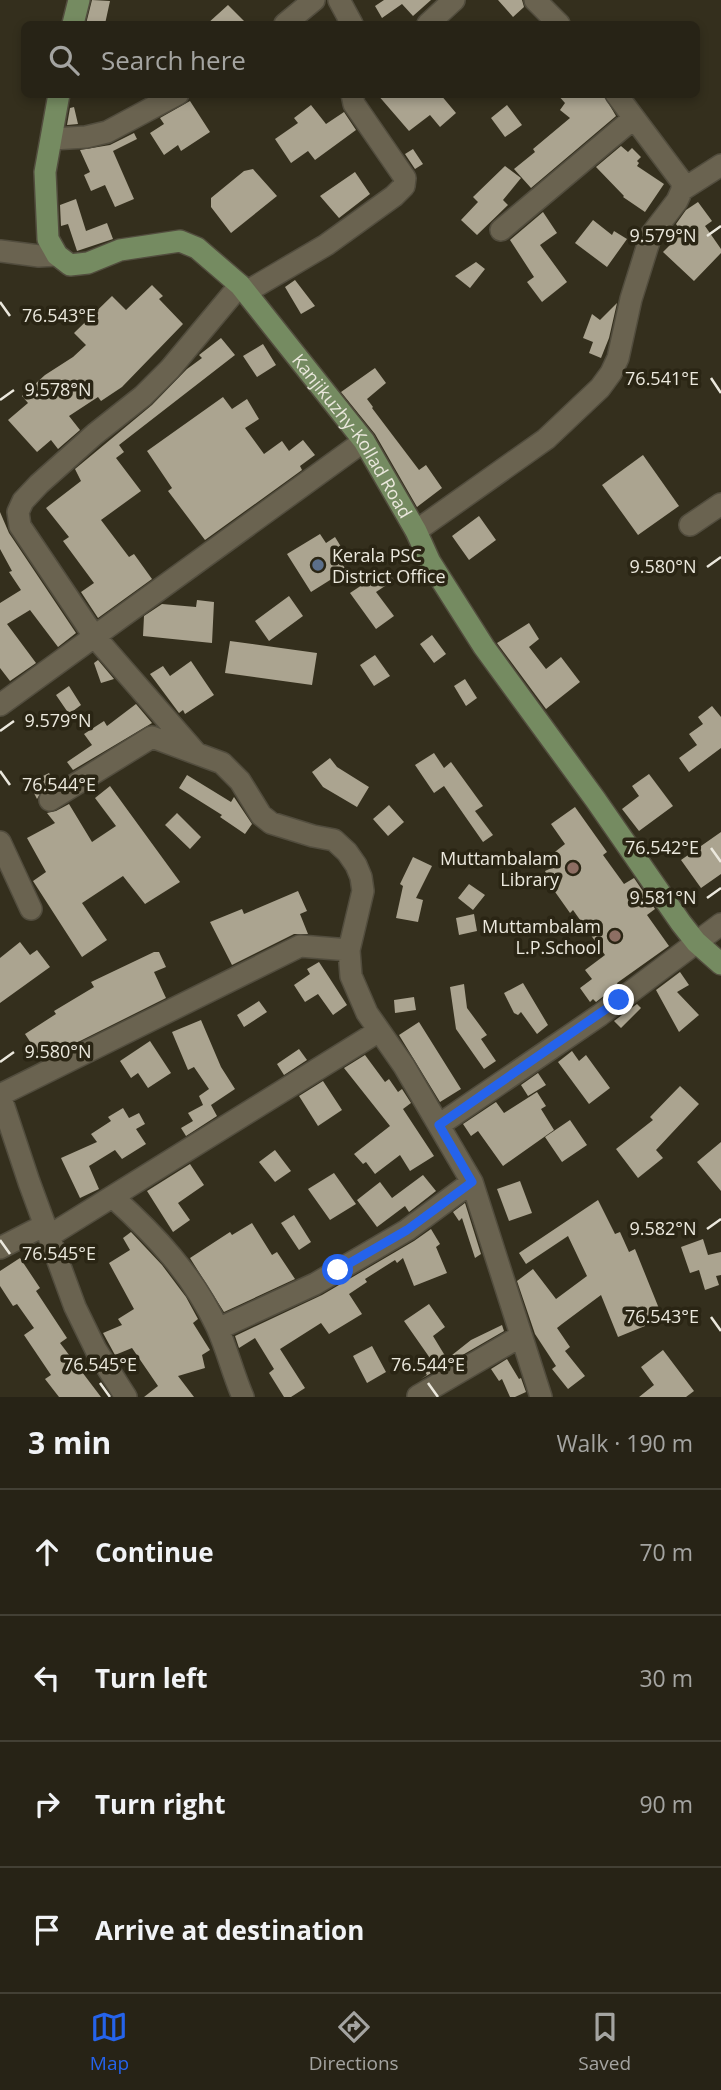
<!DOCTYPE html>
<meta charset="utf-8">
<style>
:root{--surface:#272316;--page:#332f23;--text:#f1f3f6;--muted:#a4a4a1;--line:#434035;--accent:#2563eb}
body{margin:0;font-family:"Open Sans",sans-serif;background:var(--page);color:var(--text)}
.stop{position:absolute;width:21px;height:21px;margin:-16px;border:5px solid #2563eb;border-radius:50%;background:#fff}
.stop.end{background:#2563eb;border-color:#fff;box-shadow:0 2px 7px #0008}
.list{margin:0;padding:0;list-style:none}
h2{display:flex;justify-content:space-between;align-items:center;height:91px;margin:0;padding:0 28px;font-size:30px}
h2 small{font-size:23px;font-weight:400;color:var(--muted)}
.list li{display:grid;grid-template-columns:46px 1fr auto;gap:21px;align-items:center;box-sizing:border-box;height:126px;padding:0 28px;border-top:2px solid var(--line)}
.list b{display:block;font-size:26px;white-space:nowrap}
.list em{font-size:23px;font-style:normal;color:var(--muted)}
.icon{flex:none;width:38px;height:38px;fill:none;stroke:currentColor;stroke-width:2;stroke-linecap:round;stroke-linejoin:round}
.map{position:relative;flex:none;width:721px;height:1397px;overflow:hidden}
.search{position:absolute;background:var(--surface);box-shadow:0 4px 10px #0003;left:21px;right:21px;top:21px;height:77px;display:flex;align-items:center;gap:18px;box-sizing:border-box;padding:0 24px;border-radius:10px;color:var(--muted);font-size:26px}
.sheet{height:595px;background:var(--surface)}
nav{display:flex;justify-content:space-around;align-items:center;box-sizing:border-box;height:98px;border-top:2px solid var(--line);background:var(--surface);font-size:19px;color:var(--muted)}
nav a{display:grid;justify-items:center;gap:4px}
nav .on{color:var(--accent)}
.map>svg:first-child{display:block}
</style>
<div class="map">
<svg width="721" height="1397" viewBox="0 0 721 1397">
<rect width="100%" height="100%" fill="#342f1d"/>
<path fill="#aba490" d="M 92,0 L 110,1 L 105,24 L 86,24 Z
M 384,0 L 431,0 L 413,16 L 402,4 L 382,18 L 375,6 Z
M 498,0 L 522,0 L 524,7 L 513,17 Z
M 228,5 L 247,24 L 207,24 Z
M 377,94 L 440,94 L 456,113 L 440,127 L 430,115 L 409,131 Z
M 557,94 L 603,94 L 616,116 L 531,188 L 514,169 L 535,152 L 533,149 L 570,118 L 560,110 L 565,103 Z
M 190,101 L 210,132 L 181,151 L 178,145 L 164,155 L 150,133 L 164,124 L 160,118 Z
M 311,105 L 326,124 L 344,112 L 356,130 L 315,160 L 308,151 L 291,163 L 275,139 L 298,123 L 294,118 Z
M 507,105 L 522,125 L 505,137 L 491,118 Z
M 74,107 L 78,124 L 67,125 L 70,108 Z
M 134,133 L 137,139 L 113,151 L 134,199 L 115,207 L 105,185 L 91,191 L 84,175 L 90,172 L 80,150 L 110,145 Z
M 621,146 L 628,152 L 632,148 L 641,157 L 637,161 L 639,163 L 637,166 L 664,184 L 645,212 L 623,197 L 624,196 L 596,167 Z
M 413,149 L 423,164 L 415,169 L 405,154 Z
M 505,166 L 521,178 L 503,200 L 508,205 L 477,235 L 461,220 L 478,202 L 473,197 Z
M 253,169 L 277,196 L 231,233 L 211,207 L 211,198 L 244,171 Z
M 355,172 L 370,194 L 339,218 L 320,196 Z
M 76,199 L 86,231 L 107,223 L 113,239 L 77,251 L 68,224 L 61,226 L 60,205 Z
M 698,202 L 712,221 L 705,226 L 721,249 L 721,253 L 694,281 L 663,252 L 682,233 L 676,224 L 686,210 Z
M 543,212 L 557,233 L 540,245 L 567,282 L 542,302 L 527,282 L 534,277 L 510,240 Z
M 593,220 L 612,235 L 614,231 L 627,239 L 607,267 L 575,243 Z
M 476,262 L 485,269 L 470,288 L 455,276 Z
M 295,280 L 315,306 L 301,314 L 285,287 Z
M 152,285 L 163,296 L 159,299 L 183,324 L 122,387 L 101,401 L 98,397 L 69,416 L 80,430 L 58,449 L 51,440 L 37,452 L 8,420 L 28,403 L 22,396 L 45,375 L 73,357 L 86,345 L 74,333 L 112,296 L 126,310 Z
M 617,303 L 609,338 L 601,358 L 589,353 L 593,342 L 583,338 L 592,314 L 600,320 Z
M 221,338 L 235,355 L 119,445 L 124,452 L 116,458 L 141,491 L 101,520 L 129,557 L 134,554 L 152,579 L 98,618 L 81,592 L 94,583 L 63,541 L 69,537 L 46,508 L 81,481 L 75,469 L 152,405 L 187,369 L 202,358 L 199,355 Z
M 263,344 L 276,365 L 257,377 L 243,356 Z
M 375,368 L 386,383 L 367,399 L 373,407 L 372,408 L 419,470 L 426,465 L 442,488 L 417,507 L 375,434 L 341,392 Z
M 223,397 L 232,409 L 247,399 L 259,419 L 245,428 L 264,454 L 282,441 L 289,451 L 303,440 L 315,455 L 300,466 L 302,470 L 205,540 L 168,491 L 172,488 L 147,451 Z
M 643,455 L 679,506 L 638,535 L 602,485 Z
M 0,512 L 9,533 L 76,633 L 58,647 L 30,610 L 7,624 L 36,663 L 10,681 L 0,668 L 0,603 L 21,590 L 9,572 L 12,571 L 0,549 Z
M 479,516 L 496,540 L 469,560 L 452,536 Z
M 320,534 L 326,543 L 335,537 L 346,555 L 339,559 L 346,570 L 311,592 L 287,554 Z
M 386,569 L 394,580 L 376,592 L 394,616 L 376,629 L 350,593 Z
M 289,596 L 303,616 L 269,641 L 255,621 Z
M 197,600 L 214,602 L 212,643 L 143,636 L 144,616 L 162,604 L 196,607 Z
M 529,623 L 539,639 L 529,647 L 546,669 L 561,657 L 580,682 L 546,709 L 497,643 Z
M 432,635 L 446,654 L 434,663 L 420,644 Z
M 230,641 L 317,653 L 312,685 L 225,673 Z
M 375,655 L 390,676 L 374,686 L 360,665 Z
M 98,660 L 114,679 L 101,683 L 94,663 Z
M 191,661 L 214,695 L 185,714 L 183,710 L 179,713 L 150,674 L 163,666 L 170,676 Z
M 465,679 L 477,698 L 466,706 L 454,686 Z
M 69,686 L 81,705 L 69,714 L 56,695 Z
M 136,704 L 152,723 L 73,770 L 67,762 L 92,745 L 84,734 L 104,721 L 107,726 Z
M 712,706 L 721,717 L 721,748 L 689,772 L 679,758 L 697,745 L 689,734 L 703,724 L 698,717 Z
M 434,753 L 444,768 L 451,762 L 483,806 L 475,811 L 493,835 L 483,842 L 444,786 L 434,793 L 415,765 Z
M 330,758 L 337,767 L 369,787 L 357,807 L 323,787 L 312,772 Z
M 49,773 L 55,782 L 43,789 L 37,799 L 29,783 Z
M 649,774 L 673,806 L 639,831 L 622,809 L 639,796 L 632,786 Z
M 187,775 L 231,802 L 234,797 L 252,824 L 245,834 L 220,817 L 222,815 L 179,788 Z
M 110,786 L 180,882 L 145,904 L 123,876 L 82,903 L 107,940 L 82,957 L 33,881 L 46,872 L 27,838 L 55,823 L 47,813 L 56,811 L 69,804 L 92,842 L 116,826 L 95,798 Z
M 389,805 L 404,822 L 388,836 L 373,819 Z
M 575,807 L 607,852 L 603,855 L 624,884 L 634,878 L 655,909 L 647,915 L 669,946 L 617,983 L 618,985 L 596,1002 L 593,999 L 590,1002 L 580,988 L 592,979 L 585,970 L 605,955 L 573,910 L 570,913 L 553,889 L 545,871 L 558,865 L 551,855 L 565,844 L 551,824 Z
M 177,813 L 201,837 L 190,849 L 165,825 Z
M 721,832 L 721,874 L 701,888 L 681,860 Z
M 413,857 L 432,866 L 416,898 L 423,900 L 418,922 L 396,918 L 403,886 L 400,884 Z
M 469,884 L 485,895 L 473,910 L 458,898 Z
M 298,891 L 307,911 L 300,914 L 308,934 L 294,934 L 232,965 L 210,922 L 242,909 L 244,914 Z
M 474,914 L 477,931 L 459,935 L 456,918 Z
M 20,942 L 30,955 L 37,950 L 50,967 L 0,1003 L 0,958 Z
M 154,952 L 159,952 L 166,967 L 154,972 L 166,998 L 42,1060 L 25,1034 L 56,1014 L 54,1011 L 94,987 L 91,982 Z
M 319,962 L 347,1005 L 333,1015 L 318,994 L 305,1002 L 294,985 L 310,974 L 307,969 Z
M 680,972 L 689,985 L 677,992 L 699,1015 L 679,1032 L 656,990 Z
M 523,983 L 548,1025 L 537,1034 L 521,1012 L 518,1015 L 514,1013 L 504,993 Z
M 464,984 L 467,1008 L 487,1035 L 481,1039 L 496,1061 L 484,1069 L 456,1029 L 450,987 Z
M 414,997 L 416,1010 L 395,1013 L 394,1000 Z
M 259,1001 L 267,1012 L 244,1027 L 237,1015 Z
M 637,1004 L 641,1008 L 621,1028 L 614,1021 Z
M 201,1020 L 221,1067 L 235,1089 L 211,1105 L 217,1116 L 186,1136 L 181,1128 L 193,1121 L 188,1113 L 203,1105 L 199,1096 L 209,1089 L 194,1067 L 188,1070 L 172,1032 Z
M 419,1022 L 461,1089 L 440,1102 L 399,1035 Z
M 150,1041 L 171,1073 L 148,1088 L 138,1073 L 131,1078 L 120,1061 Z
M 299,1049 L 307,1060 L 284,1075 L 277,1064 Z
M 572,1051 L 579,1061 L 586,1055 L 610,1088 L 589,1104 L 558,1062 Z
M 365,1055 L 385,1082 L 389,1079 L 398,1092 L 402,1089 L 411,1103 L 403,1109 L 434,1156 L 410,1171 L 400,1155 L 375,1174 L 366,1162 L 363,1164 L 354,1154 L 390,1126 L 344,1068 Z
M 538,1073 L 546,1085 L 528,1096 L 521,1085 Z
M 323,1081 L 342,1110 L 318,1126 L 299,1096 Z
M 680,1086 L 699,1104 L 656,1150 L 663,1158 L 638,1178 L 616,1149 L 653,1120 L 650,1117 Z
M 537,1092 L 546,1106 L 541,1109 L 554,1130 L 503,1166 L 478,1131 L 471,1136 L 463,1124 L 496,1102 L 504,1113 Z
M 123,1108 L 129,1118 L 139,1113 L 145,1124 L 136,1129 L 146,1144 L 122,1159 L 115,1150 L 89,1166 L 99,1189 L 80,1198 L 61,1158 L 97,1142 L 91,1134 L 111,1121 L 108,1117 Z
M 570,1120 L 587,1145 L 562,1162 L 545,1137 Z
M 721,1142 L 721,1191 L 697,1162 Z
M 275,1150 L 291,1171 L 275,1182 L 259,1162 Z
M 190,1164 L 204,1185 L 178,1203 L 190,1220 L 173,1232 L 147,1191 Z
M 334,1173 L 356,1204 L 330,1220 L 308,1189 Z
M 423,1175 L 436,1191 L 409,1212 L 405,1206 L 377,1227 L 357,1200 L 380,1182 L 392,1198 Z
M 520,1181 L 532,1213 L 509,1221 L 497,1189 Z
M 598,1200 L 615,1234 L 620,1232 L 629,1252 L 635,1249 L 660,1311 L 642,1318 L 645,1326 L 618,1337 L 601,1295 L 562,1324 L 557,1328 L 570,1347 L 565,1351 L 585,1376 L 568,1389 L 552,1369 L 556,1366 L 535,1334 L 517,1281 L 533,1269 L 556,1299 L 587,1276 L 568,1236 L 526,1264 L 519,1253 Z
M 465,1203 L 481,1254 L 475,1258 L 462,1218 L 459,1221 L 453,1212 Z
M 294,1215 L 311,1242 L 299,1250 L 281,1223 Z
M 252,1223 L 272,1255 L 277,1252 L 295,1279 L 224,1312 L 190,1258 L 230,1232 L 232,1235 Z
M 431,1229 L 440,1244 L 436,1247 L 447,1273 L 414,1286 L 403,1258 L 397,1263 L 395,1260 L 365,1279 L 367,1282 L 349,1294 L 362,1314 L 329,1334 L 321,1323 L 280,1349 L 305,1388 L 291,1397 L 284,1397 L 269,1373 L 274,1369 L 255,1338 L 239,1348 L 235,1336 L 322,1295 L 414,1241 Z
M 131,1232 L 162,1265 L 186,1297 L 198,1319 L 193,1323 L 210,1350 L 202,1355 L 205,1368 L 178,1376 L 194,1397 L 144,1397 L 158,1386 L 132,1348 L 115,1355 L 103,1333 L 122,1325 L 118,1319 L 134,1309 L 109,1263 L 130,1250 L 123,1238 Z
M 703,1239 L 708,1255 L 721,1252 L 721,1275 L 716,1276 L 719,1285 L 705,1290 L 699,1270 L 690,1273 L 681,1247 Z
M 20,1258 L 40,1288 L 36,1291 L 67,1338 L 60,1343 L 101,1397 L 59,1397 L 45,1379 L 51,1375 L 24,1335 L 34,1328 L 17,1304 L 13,1306 L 0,1286 L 0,1271 Z
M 429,1304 L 445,1327 L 433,1336 L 447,1359 L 471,1340 L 502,1325 L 504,1331 L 421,1379 L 427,1375 L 422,1367 L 432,1361 L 404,1321 Z
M 372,1346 L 386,1372 L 367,1383 L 353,1356 Z
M 663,1350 L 694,1391 L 686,1397 L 639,1397 L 654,1385 L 641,1367 Z
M 507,1359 L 519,1379 L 521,1378 L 526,1392 L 515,1397 L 510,1397 L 502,1379 L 499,1381 L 491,1369 Z"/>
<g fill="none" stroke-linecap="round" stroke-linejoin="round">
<defs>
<path id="minor" d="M 339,0 L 352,24
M 535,0 L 559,24
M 285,24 L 314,0
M 428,24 L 454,0
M 52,139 L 86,137 L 107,132 L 178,94
M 682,190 L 721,165
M 501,230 L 634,118
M 0,251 L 39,256 L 57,255
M 246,292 L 326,245 L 394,196 L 404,186 L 405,178 L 354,104 L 352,94
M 690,525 L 721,504
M 416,531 L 546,439 L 600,388 L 611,373 L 618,358 L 631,299 L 651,235 L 677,201 L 682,190 L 682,182 L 616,94
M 0,705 L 364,441
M 196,753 L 94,636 L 20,526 L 18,512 L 23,501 L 39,484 L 95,434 L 143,396 L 170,369 L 240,285
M 50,800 L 152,737 L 222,763 L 240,781 L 261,815 L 271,823 L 313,836 L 334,840 L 347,852 L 356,865 L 361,877 L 363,891 L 349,950 L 351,976 L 367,1013 L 404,1066 L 472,1182 L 541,1397
M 0,842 L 31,909
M 0,1095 L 300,946 L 349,950
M 0,1095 L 29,1182 L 75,1307 L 96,1350 L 126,1397
M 439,1125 L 600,1015 L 721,924
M 114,1198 C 155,1235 193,1275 217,1327 C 227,1349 233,1374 243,1397
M 49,1236 L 379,1031
M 0,1248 L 45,1225
M 218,1329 L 315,1284 L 407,1230 L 472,1182
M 418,1396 L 521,1336"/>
<g id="major">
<path d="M 73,24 L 79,0"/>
<path id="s1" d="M 59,94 L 45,172 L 48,239 L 57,255 L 70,265 L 88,263 L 120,250 L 180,241 L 197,248 L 240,285 L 364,441 L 416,531 L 430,562 L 484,647 L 595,799 L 681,923 L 696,942 L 721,964"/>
</g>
</defs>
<use href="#minor" stroke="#524d3e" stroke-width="24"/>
<use href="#major" stroke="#524d3e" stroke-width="24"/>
<use href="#minor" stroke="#6a6350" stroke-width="21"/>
<use href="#major" stroke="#758b61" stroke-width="21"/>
</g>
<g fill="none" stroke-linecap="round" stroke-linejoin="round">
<path stroke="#2563eb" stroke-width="9" d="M 338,1270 L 407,1230 L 472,1182 L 439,1125 L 619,1000"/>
</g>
<path fill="none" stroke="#ebe8dd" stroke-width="2.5" d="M 707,236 L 721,226M 0,302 L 10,316M 711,378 L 721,393M 0,400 L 14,390M 707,567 L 721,557M 0,731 L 14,721M 0,771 L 10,785M 711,848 L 721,862M 707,898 L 721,888M 0,1062 L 14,1052M 707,1229 L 721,1219M 0,1240 L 10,1254M 711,1317 L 721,1331M 100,1383 L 110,1397M 428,1383 L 438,1397"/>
<circle fill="#5c6f8a" stroke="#2a2514" stroke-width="2.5" cx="318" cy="565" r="7"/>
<g fill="#8d6e63" stroke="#2a2514" stroke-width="2.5">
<circle cx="573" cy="868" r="7"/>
<circle cx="615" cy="936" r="7"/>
</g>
<g text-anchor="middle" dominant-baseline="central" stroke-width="7" stroke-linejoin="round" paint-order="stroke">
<g font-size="18" fill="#ebe8dd" stroke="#2a2514">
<text stroke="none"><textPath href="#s1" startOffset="558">Kanjikuzhy-Kollad Road</textPath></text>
</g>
<g font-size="18" fill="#ebe8dd" stroke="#2a2514" text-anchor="end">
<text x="332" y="555" text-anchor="start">Kerala PSC<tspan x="332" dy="21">District Office</tspan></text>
<text x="559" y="858">Muttambalam<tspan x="559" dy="21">Library</tspan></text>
<text x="601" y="926">Muttambalam<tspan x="601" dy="21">L.P.School</tspan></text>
</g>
</g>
<g font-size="18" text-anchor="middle" fill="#ebe8dd" stroke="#2a2514" stroke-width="7" stroke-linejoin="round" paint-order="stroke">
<text x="663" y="242">9.579°N</text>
<text x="59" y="322">76.543°E</text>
<text x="662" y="385">76.541°E</text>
<text x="58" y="396">9.578°N</text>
<text x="663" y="573">9.580°N</text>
<text x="58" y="727">9.579°N</text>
<text x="59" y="791">76.544°E</text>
<text x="662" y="854">76.542°E</text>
<text x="663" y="904">9.581°N</text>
<text x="58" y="1058">9.580°N</text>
<text x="663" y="1235">9.582°N</text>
<text x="59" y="1260">76.545°E</text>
<text x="662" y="1323">76.543°E</text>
<text x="100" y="1371">76.545°E</text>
<text x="428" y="1371">76.544°E</text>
</g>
</svg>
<div class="stop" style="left:338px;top:1270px"></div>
<div class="stop end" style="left:619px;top:1000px"></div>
<div class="search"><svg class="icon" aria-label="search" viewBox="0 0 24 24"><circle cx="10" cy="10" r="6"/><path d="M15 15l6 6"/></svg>Search here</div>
</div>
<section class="sheet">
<h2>3 min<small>Walk · 190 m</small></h2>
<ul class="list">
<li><svg class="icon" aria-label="ahead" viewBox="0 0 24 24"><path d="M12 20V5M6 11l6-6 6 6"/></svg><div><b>Continue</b></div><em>70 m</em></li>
<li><svg class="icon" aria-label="left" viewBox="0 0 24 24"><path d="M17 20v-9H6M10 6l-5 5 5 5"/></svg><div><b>Turn left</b></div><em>30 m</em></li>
<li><svg class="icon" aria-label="right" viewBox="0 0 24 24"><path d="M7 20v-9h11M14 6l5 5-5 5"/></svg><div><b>Turn right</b></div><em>90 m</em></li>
<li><svg class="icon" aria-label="arrive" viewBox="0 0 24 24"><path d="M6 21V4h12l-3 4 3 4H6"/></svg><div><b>Arrive at destination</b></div></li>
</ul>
</section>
<nav>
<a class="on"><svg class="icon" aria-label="map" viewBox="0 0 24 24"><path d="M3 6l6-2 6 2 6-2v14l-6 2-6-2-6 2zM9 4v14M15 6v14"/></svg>Map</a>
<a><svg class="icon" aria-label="directions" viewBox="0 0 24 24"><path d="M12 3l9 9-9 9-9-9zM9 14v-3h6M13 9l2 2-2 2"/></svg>Directions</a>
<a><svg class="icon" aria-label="saved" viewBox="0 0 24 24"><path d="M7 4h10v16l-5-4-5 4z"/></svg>Saved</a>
</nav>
